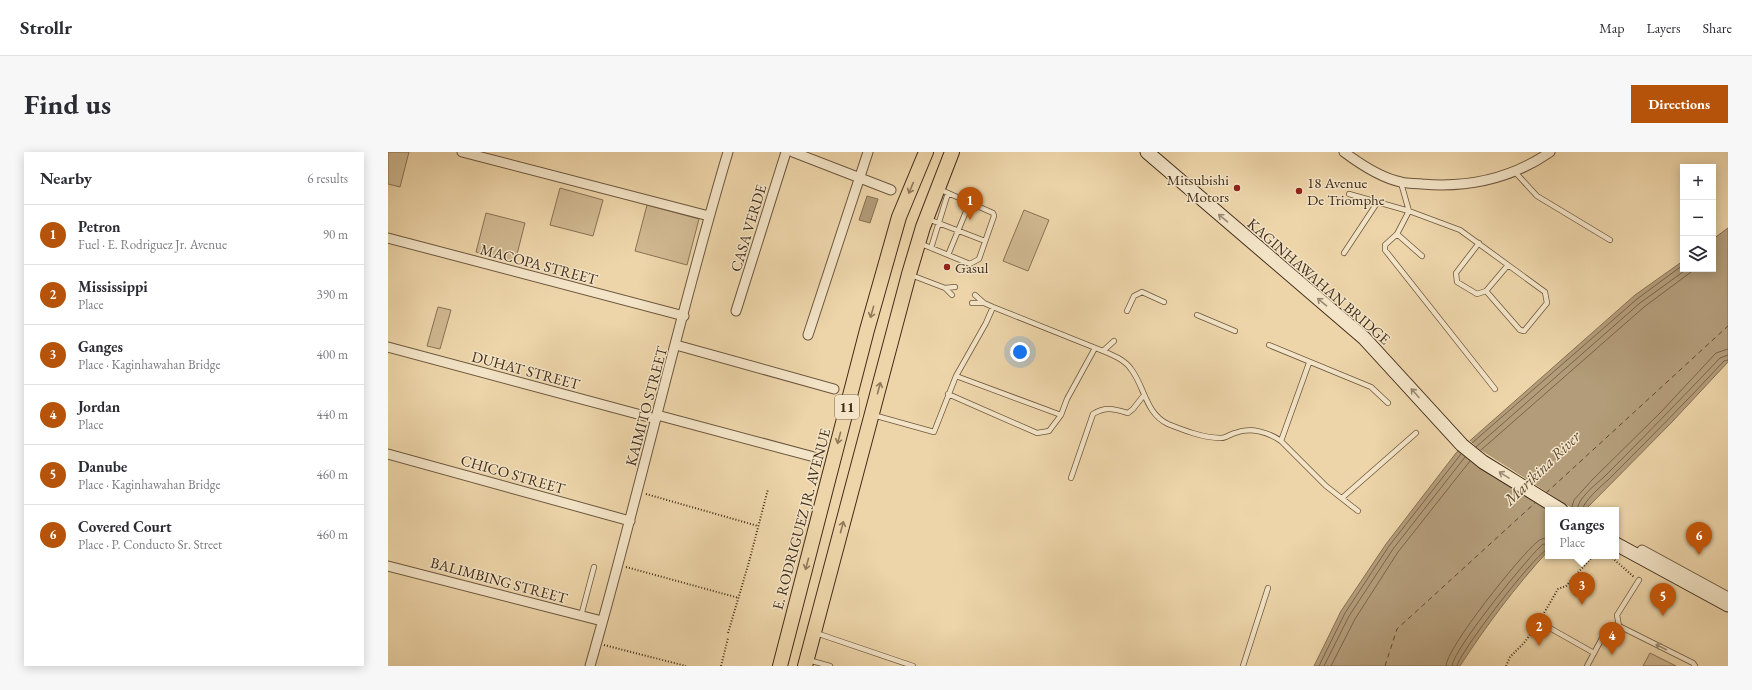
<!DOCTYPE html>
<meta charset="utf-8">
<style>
:root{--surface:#fff;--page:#f7f7f7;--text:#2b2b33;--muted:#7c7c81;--line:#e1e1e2;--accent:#b45309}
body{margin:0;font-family:"EB Garamond",serif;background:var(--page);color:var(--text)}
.controls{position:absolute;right:12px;top:12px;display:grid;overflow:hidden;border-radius:0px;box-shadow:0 2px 10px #0003}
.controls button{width:36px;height:36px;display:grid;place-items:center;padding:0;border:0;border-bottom:1px solid var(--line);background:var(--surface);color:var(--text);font:20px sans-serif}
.you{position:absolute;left:632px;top:200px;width:14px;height:14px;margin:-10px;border:3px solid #fff;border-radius:50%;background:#1a73e8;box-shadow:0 0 0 6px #1a73e833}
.badge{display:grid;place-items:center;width:26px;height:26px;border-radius:50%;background:var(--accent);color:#fff;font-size:13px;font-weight:700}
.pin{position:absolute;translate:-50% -33px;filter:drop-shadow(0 1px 2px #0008)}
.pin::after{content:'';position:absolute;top:21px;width:14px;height:12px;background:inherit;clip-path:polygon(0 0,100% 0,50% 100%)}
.popup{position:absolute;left:1157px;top:355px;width:74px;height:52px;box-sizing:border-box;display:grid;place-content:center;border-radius:0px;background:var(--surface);filter:drop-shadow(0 1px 3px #0005);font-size:13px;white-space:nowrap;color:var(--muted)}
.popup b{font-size:15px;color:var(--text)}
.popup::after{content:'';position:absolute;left:50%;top:100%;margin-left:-8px;border:8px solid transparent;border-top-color:var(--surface)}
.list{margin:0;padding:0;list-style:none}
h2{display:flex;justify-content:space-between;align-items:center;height:52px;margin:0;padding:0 16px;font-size:17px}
h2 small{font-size:13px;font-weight:400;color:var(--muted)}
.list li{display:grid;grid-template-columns:26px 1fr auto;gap:12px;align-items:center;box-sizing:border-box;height:60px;padding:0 16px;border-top:1px solid var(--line)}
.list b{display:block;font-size:15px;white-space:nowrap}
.list p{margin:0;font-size:13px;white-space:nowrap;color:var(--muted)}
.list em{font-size:13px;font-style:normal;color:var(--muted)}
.icon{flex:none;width:22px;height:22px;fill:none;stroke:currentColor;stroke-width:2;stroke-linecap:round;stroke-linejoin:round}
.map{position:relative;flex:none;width:1340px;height:514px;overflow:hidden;border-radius:0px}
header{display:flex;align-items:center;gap:24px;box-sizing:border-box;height:56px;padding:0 20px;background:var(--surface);border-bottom:1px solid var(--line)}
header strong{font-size:19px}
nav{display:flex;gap:22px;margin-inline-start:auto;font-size:14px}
.intro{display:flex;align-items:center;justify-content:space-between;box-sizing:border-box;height:96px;padding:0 24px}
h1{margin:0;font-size:28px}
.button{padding:10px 18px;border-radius:0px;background:var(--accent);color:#fff;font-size:14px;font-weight:700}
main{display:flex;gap:24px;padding:0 24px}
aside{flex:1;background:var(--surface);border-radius:0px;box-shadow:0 2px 10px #0003}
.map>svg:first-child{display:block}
</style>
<header>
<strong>Strollr</strong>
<nav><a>Map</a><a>Layers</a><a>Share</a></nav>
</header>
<div class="intro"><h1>Find us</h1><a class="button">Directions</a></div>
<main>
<aside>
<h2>Nearby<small>6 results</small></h2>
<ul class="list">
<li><span class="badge">1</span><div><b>Petron</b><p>Fuel · E. Rodriguez Jr. Avenue</p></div><em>90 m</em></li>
<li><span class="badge">2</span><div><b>Mississippi</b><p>Place</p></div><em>390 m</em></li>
<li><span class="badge">3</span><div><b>Ganges</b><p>Place · Kaginhawahan Bridge</p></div><em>400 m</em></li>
<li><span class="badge">4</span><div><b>Jordan</b><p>Place</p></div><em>440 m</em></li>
<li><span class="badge">5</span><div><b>Danube</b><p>Place · Kaginhawahan Bridge</p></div><em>460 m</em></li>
<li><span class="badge">6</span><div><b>Covered Court</b><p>Place · P. Conducto Sr. Street</p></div><em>460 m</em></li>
</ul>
</aside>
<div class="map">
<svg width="1340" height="514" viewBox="0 0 1340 514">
<rect width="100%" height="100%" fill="#edd5a9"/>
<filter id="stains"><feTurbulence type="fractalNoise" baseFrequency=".005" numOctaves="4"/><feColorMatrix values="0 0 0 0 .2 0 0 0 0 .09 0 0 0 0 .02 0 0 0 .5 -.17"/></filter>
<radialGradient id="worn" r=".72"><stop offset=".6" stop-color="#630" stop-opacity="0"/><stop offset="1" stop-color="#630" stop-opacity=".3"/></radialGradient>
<path fill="#d0b891" stroke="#897256" d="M 0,0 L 21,0 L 12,35 L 0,32 Z
M 172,36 L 215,48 L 205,84 L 162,73 Z
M 259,53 L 311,67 L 299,113 L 247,99 Z
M 636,58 L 661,68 L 640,119 L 615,109 Z
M 98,61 L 137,71 L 127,110 L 88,100 Z
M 50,155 L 63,158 L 52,197 L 39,194 Z
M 1262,501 L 1288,514 L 1255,514 Z"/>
<path fill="#b39c79" stroke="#867053" d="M 479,44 L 490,47 L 482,71 L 471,68 Z
M 1340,76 L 1340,210 L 1284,270 L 1197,358 L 1160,358 L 1160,399 C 1127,435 1098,474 1072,514 L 926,514 L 953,459 L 998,392 L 1068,301 L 1247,143 L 1295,109 L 1295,117 L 1325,117 L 1325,87 Z"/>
<path fill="#edd5a9" d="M 1080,287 L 1091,297 L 1187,358 L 1164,358 L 1071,295 Z"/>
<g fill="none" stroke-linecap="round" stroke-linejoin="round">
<path stroke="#7a644a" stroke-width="1" d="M 1084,291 L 1249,147 L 1295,113
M 1088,295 L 1252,151 L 1299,117
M 1093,298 L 1256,155 L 1307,117
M 1183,358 L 1186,348 L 1204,328 L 1273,260 L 1328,201 L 1340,197
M 1189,358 C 1190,346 1207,333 1216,325 C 1255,286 1294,246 1332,206 L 1340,203
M 1194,358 C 1195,350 1213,334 1220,328 C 1259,289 1298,250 1336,209 L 1340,208
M 931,514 L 957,461 L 1001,394 L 1073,302
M 936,514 L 961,464 L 1005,397 L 1077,305
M 943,514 L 967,467 L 1010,400 L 1082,309
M 1058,514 C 1058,496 1132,404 1149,390 C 1152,387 1156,386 1160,386
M 1064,514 C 1064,499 1137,409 1152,395 C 1154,392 1156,392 1160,392
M 1069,514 C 1070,502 1150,398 1160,397"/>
<path stroke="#5e4932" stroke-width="1" stroke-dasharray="5 4" stroke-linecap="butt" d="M 1158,341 L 1340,174
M 997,514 L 1009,477 L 1148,350"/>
<defs>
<path id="lane" d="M 1127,20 L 1149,44 L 1222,88
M 1013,31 L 1021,59 L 1072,78 L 1157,140 L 1159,151 L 1136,179 L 1132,178 L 1098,139
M 961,42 L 1021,59 L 1009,82 L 1034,104
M 540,67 L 597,89
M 1009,82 L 997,93 L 997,98 L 1107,237
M 531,91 L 582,112 L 591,107 L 606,64 L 605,61 L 551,37
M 1091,91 L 1068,121 L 1069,130 L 1089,142 L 1098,139 L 1120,113
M 543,96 L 560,41
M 956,101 L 989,51
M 560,103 L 582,50
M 523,123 L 557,136 L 564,143
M 557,136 L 567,135
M 587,143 L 596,151 L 605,155 L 715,199 L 726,189
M 584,151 L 596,151
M 739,159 L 746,144 L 754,140 L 776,150
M 809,163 L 847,179
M 881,193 L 983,235 L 1000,251
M 715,199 C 725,203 737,208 743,217 C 757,235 757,261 780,272 C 795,278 815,286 833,286 C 838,286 842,282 847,281 C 863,275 880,280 893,289 L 938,334 L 970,359
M 568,224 L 673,263 L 679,247 L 707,196
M 560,242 L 649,281 L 661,279 L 673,263
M 485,263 L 546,280 L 568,224 L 598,171 L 605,155
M 893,289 L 921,211
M 683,326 L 705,262 C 718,254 726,257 740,261 L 745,257 L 756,243
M 954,346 L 1028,281
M 193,464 L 206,415
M 1231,474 L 1229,463 L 1251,428
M 1160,475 L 1206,501
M 428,481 L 525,514
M 420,508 L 442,514
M 855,514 L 880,436
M 1199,514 L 1219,477 L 1231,474 L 1305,511 L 1307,514"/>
<path id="street" d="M 74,0 L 321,64
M 405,0 L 503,38
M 956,0 C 972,12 993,26 1013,30 C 1020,32 1027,31 1034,32 C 1080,36 1123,27 1162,0
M 0,86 L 296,164
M 348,159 L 398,0
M 420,183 L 480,0
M 288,193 L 446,237
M 0,195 L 268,267
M 269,263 L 430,306
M 0,302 L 242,369
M 1254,398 L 1340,445
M 0,414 L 214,469
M 202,514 C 251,344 289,170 340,0"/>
<path id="secondary" d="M 759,0 L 976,186 L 1074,293 L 1095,310 L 1173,358
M 1228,392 L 1340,453"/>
<path id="primary" d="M 392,514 L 479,178 L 511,65 L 538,0
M 417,514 L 521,122 L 535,75 L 564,0"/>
</defs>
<use href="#lane" stroke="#6d573e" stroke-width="6"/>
<use href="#street" stroke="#6d573e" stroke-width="11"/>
<use href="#secondary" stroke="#422d1b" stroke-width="15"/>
<use href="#primary" stroke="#422d1b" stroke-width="16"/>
<path stroke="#422d1b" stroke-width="2" stroke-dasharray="1 2" stroke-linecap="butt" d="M 258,342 L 370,374
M 1222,404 L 1246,425
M 238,415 L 351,446
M 340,481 L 361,410 L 380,337
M 216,493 L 298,514
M 333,514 L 340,486
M 1118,514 L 1122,505 L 1136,491 L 1149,473 L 1170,437 L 1178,434 L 1205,404"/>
<use href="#lane" stroke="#f3e4c7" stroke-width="4.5"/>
<use href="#street" stroke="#f3e4c7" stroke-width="9"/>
<use href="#secondary" stroke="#f3e4c7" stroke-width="13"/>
<use href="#primary" stroke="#edd5a9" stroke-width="14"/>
</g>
<defs><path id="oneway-shaft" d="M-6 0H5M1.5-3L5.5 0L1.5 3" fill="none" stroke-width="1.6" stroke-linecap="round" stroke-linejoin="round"/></defs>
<g stroke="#8f795b">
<use href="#oneway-shaft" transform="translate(523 36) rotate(113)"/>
<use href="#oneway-shaft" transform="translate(484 160) rotate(106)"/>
<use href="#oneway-shaft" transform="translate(491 236) rotate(-75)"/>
<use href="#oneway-shaft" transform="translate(451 286) rotate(105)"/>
<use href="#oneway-shaft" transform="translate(454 375) rotate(-75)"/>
<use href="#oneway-shaft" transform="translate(419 412) rotate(105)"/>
</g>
<g stroke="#9a8871">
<use href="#oneway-shaft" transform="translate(835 66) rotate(-140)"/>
<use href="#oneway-shaft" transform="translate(934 150) rotate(-140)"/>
<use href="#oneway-shaft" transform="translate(1027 241) rotate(-132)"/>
<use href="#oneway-shaft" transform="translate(1116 323) rotate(-148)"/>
<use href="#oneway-shaft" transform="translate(1273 495) rotate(-153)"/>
</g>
<g fill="#8f2418" stroke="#f3e4c7" stroke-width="1.5">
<circle cx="849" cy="36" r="4"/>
<circle cx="911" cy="39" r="4"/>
<circle cx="559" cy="115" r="4"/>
</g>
<g text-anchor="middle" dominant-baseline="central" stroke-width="3" stroke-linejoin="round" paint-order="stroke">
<rect fill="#f3e4c7" stroke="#77644f" stroke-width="1" x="447" y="243" width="24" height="24" rx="3"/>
<g font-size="14" font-weight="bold" fill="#422d1b">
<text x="459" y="255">11</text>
</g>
<g font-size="15" fill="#422d1b" stroke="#f3e4c7" text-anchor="start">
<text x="841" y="27" text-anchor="end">Mitsubishi<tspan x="841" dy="17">Motors</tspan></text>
<text x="919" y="30">18 Avenue<tspan x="919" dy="17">De Triomphe</tspan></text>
<text x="567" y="115">Gasul</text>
</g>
<g font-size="15" fill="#422d1b" stroke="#f3e4c7">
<text transform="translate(360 76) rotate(-73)">CASA VERDE</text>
<text transform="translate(151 112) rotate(15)">MACOPA STREET</text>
<text transform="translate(931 129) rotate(41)">KAGINHAWAHAN BRIDGE</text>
<text transform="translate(138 218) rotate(15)">DUHAT STREET</text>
<text transform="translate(258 254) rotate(-75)">KAIMITO STREET</text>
<text transform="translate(125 322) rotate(16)">CHICO STREET</text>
<text transform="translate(413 367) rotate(-75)">E. RODRIGUEZ JR. AVENUE</text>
<text transform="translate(111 428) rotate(15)">BALIMBING STREET</text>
</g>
<g font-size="16" font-style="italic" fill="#5e4932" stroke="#f3e4c7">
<text transform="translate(1154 316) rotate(-44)">Marikina River</text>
</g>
</g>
<rect width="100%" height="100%" filter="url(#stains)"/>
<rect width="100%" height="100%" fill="url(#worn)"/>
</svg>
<div class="controls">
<button>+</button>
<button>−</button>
<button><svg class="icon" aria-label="layers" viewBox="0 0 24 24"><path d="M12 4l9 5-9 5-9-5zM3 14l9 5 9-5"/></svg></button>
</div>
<div class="you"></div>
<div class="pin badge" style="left:582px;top:68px">1</div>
<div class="pin badge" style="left:1151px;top:494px">2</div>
<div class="pin badge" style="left:1194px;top:453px">3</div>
<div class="popup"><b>Ganges</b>Place</div>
<div class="pin badge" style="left:1224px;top:503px">4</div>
<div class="pin badge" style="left:1275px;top:464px">5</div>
<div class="pin badge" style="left:1311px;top:403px">6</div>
</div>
</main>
